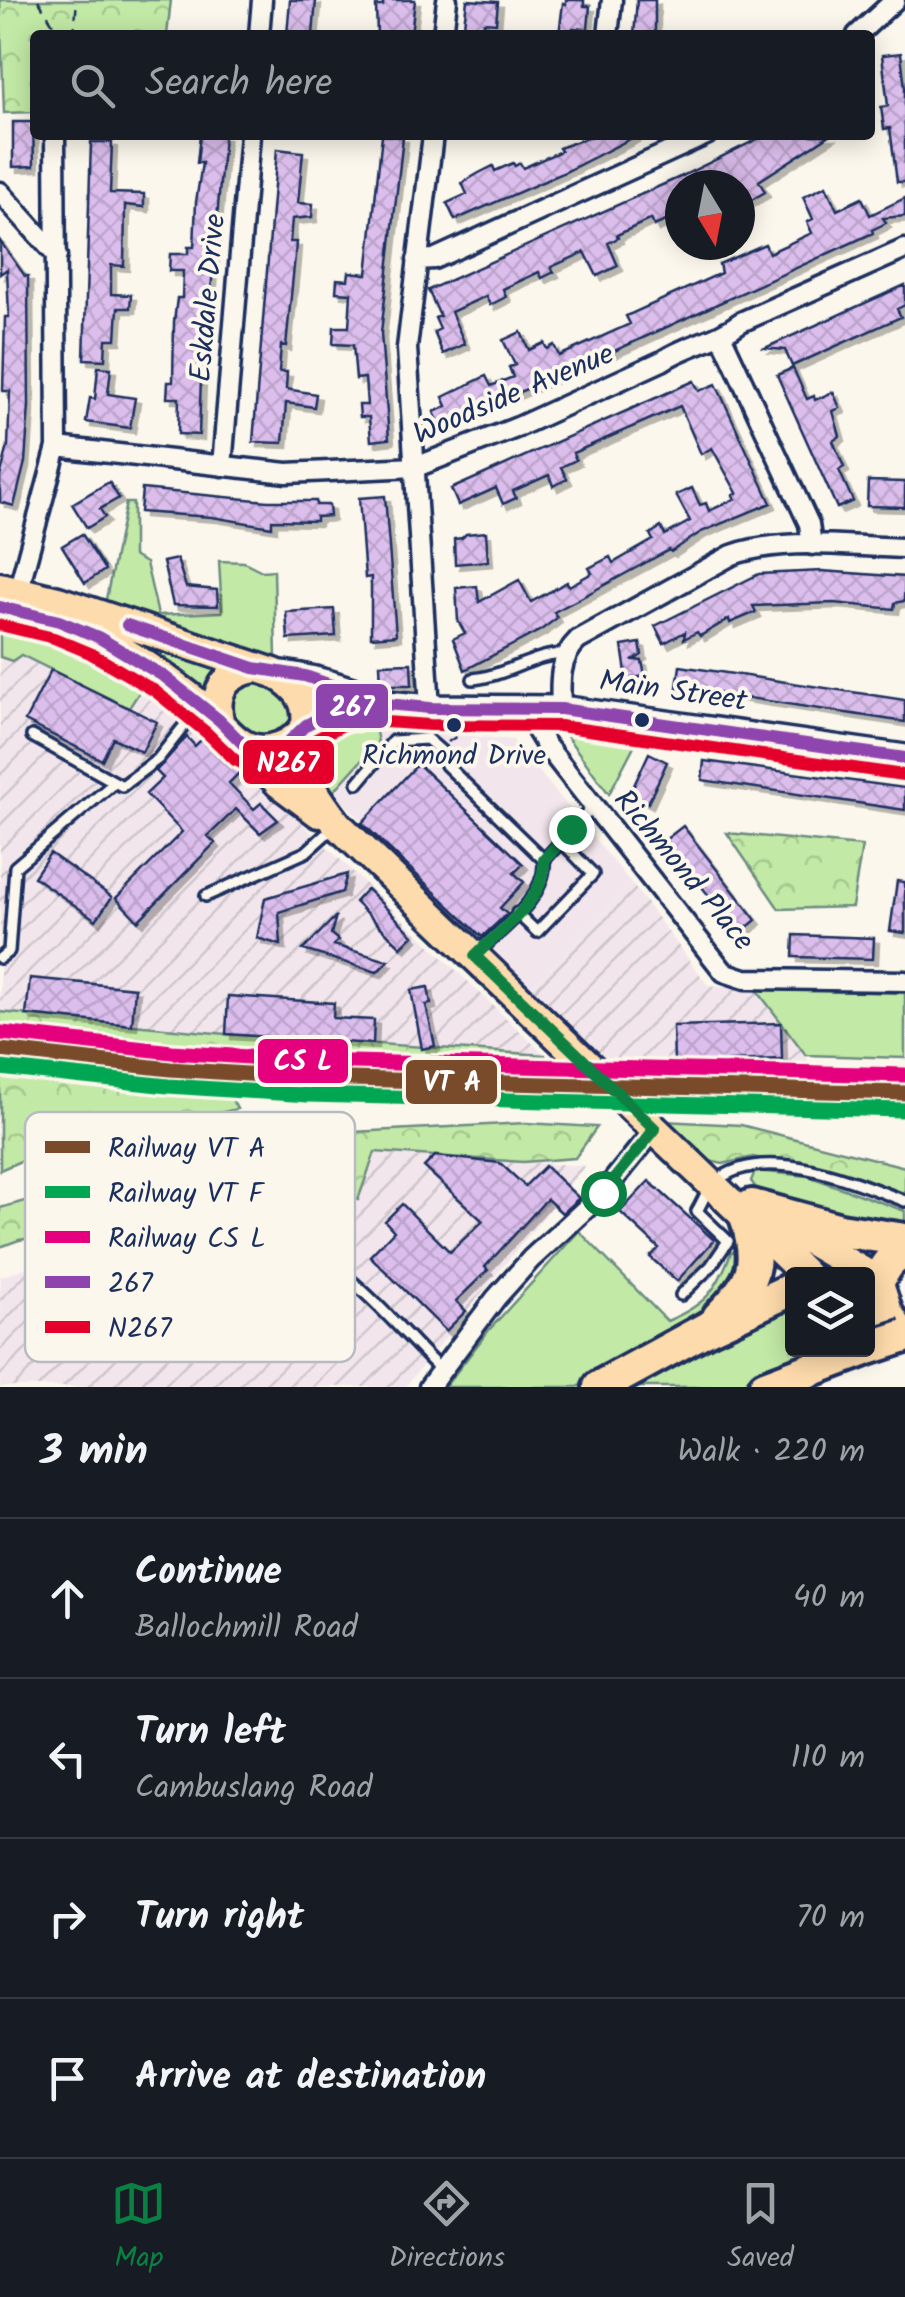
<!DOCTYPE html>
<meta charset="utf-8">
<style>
:root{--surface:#171b24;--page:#242831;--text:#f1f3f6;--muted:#9ea1a6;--line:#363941;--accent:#0b8043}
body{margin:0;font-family:Kalam,sans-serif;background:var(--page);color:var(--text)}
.controls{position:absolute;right:30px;bottom:30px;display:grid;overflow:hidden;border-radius:10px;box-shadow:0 5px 25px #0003}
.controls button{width:90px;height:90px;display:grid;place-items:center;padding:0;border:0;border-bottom:2px solid var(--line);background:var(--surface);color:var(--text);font:50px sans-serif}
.compass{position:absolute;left:665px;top:170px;width:90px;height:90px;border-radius:50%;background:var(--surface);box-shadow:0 5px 25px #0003;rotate:170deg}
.stop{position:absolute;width:30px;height:30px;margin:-22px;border:8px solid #0b8043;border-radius:50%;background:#fff}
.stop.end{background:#0b8043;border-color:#fff;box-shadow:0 2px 10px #0008}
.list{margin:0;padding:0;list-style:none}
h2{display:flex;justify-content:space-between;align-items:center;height:130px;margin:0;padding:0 40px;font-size:42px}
h2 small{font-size:32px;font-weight:400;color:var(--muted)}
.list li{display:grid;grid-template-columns:65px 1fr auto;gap:30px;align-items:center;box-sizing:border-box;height:160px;padding:0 40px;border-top:2px solid var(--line)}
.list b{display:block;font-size:38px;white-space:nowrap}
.list p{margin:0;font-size:32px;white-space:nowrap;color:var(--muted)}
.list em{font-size:32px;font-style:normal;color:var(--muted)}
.icon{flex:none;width:55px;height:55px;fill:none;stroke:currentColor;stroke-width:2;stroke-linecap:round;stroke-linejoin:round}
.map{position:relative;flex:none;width:905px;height:1387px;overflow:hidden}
.search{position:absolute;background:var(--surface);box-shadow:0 5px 25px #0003;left:30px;right:30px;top:30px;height:110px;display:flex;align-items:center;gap:25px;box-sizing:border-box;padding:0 35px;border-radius:10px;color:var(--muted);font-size:38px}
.sheet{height:770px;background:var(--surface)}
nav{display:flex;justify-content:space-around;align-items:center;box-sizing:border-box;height:140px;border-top:2px solid var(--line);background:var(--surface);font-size:28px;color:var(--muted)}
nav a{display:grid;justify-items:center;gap:5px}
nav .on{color:var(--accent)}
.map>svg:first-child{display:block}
</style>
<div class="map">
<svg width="905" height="1387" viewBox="0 0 905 1387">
<defs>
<pattern id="industrial-furrows" width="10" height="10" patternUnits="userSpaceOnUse" patternTransform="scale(2.5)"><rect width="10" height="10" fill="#f2e6ec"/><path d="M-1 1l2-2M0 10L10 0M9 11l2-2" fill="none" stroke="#cfc6cd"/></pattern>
<pattern id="forest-crowns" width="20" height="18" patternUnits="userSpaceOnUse" patternTransform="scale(2.5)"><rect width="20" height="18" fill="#c2e9a5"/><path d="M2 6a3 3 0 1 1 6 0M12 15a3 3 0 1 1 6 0" fill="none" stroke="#a6c890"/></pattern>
<pattern id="building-cross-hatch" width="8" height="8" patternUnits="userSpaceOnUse" patternTransform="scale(2.5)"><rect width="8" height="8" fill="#dcbeec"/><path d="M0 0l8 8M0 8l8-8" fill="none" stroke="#bca4cd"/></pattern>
<filter id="shadow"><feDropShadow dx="5" dy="5" stdDeviation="0" flood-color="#0004"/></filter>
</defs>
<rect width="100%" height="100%" fill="#fbf7ec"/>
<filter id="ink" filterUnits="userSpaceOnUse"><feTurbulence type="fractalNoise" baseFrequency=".01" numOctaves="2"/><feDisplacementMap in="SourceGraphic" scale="20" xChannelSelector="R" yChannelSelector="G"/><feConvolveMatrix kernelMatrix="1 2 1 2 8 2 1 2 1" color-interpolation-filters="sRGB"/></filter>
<g filter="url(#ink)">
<path fill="#f2e6ec" d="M 375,727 L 513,740 L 632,884 L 532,987 L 333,792 L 375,746 L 378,736 Z"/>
<path fill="url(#industrial-furrows)" d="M 20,655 L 128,708 L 145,685 L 215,740 L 545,1055 L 226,1034 L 0,1012 L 0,657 L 12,660 Z
M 632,884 L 708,985 L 756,989 L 806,1055 L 809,1069 L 613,1067 L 532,987 Z
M 355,1150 L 585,1166 L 405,1387 L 0,1387 L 0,1277 Z"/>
<path fill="#c2e9a5" stroke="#6e8c82" stroke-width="2.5" d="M 126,503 L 133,503 L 133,556 L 146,563 L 158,615 L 222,612 L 219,561 L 244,562 L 262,571 L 274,570 L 276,658 L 105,604 Z
M 0,626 C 37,634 127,651 140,691 L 129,708 L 21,655 L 12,661 L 0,657 Z
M 95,627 L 227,670 L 211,696 L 165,664 Z
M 252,680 L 270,684 L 291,697 L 295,721 C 271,745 253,739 232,714 L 234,690 Z
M 359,718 L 375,727 L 378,742 L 333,792 L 327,793 L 314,747 L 331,725 Z
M 562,730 L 637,740 L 609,794 Z
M 756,989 L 905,993 L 905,1058 L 806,1055 Z
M 755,1171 L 808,1176 L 905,1211 L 905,1232 L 803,1214 L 772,1192 L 758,1191 L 751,1181 Z
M 579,1231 L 667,1321 C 705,1305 717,1291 731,1252 L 737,1251 L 741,1261 L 730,1291 L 578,1387 L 445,1387 L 489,1330 Z
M 782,1304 L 792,1310 L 792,1350 L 821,1350 L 734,1387 L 626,1387 Z"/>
<path fill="url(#forest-crowns)" stroke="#6e8c82" stroke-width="2.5" d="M 0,0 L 171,0 L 167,35 L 35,35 L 35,112 L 4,113 Z
M 727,833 L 862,846 L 852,907 L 779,909 Z
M 0,1012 L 226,1034 L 545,1055 L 554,1075 L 396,1070 L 233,1059 L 0,1034 Z
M 0,1074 L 231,1098 L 237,1109 L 41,1152 L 0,1170 Z
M 663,1121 L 741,1125 L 905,1167 L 905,1195 L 848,1176 L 753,1157 L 723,1164 L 691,1157 Z
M 526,1123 L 597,1127 L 575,1158 L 523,1162 L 375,1152 L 358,1200 L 291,1181 L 149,1211 L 128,1224 L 19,1240 L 0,1247 L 0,1208 L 195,1153 L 353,1132 Z"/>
<path fill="url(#building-cross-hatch)" stroke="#1b2f5e" stroke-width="2.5" filter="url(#shadow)" d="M 290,0 L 316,0 L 313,35 L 287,35 Z
M 383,0 L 415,0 L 411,35 L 377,35 L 376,6 L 383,6 Z
M 467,0 L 498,2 L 496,23 L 484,22 L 483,35 L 463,33 Z
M 566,0 L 584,0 L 584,6 L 590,6 L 588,29 L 573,28 L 572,35 L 559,35 L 563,3 L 566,4 Z
M 637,0 L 655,0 L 655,35 L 634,35 Z
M 901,53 L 905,88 L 905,182 L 897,182 L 890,128 L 884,129 L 881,107 L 888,106 L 882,55 Z
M 13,122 L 33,122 L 34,166 L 13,167 Z
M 200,135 L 224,135 L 209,316 L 206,316 L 201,377 L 199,435 L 178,434 L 179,398 L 167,398 L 168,382 L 173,382 L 174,322 L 177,298 L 182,298 L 183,271 L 169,271 L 170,254 L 188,254 L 188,247 L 194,247 L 196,202 L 202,163 L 197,163 Z
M 382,135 L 403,137 L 381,333 L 389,439 L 371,441 L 369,417 L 360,417 L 359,405 L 367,405 L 365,378 L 356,379 L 353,345 L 333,344 L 334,327 L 349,327 L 351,293 L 336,292 L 337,279 L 348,280 L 349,272 L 367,274 Z
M 595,135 L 638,135 L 565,172 L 455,220 L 447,203 L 467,194 L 462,183 L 479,173 L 493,166 L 495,171 L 513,163 L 515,166 L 520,163 L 523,168 L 561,151 L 559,148 Z
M 766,135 L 830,135 L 759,181 L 765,192 L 748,202 L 741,185 L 680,185 L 680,215 L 654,226 L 651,219 L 617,235 L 618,238 L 608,243 L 618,266 L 597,276 L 585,252 L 551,267 L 554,272 L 542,278 L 539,272 L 503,289 L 506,297 L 490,305 L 486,296 L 451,312 L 465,344 L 443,354 L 434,332 L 440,329 L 435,318 L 440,316 L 428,290 L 680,177 Z
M 91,142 L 112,142 L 110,193 L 144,194 L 144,207 L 125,205 L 124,266 L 111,265 L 111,294 L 131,295 L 130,308 L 118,308 L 116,339 L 106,339 L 105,360 L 84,359 Z
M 277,149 L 303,152 L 298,203 L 313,204 L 312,217 L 292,219 L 290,242 L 296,242 L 295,256 L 286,346 L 281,345 L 279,372 L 287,372 L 286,389 L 316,394 L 314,407 L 286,403 L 283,443 L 253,442 Z
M 826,186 L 837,210 L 862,198 L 870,215 L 905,198 L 905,216 L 883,218 L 886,223 L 872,230 L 873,233 L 599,358 L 440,426 L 434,412 L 447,406 L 443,397 L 486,376 L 491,386 L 513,377 L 509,367 L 515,365 L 503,340 L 521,332 L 529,350 L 544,343 L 547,349 L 554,345 L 559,356 L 630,324 L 626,316 L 721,273 L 719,264 L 765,244 L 769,253 L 812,233 L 807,222 L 813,219 L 803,197 Z
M 0,241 L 25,276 L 28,276 L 29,406 L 25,462 L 14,506 L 0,502 L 0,477 L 8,446 L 10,391 L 3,391 L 5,317 L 9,317 L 7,269 L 0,274 Z
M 905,285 L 905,305 L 897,309 L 901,317 L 792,366 L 785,350 L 765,348 Z
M 98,367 L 111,368 L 108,394 L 135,398 L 130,428 L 86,422 L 90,398 L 95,399 Z
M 793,368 L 807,399 L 814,396 L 815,400 L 833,392 L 840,408 L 833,411 L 840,436 L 833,441 L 844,467 L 839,470 L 853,501 L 837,508 L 777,375 Z
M 694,381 L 699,391 L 716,384 L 771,503 L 701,532 L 671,552 L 669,550 L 575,601 L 554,612 L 557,618 L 541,630 L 465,670 L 453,639 L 465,633 L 458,621 L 456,588 L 477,586 L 479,602 L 519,580 L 531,602 L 567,582 L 569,586 L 592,573 L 589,568 L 610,557 L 613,563 L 653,540 L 650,534 L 661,527 L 665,535 L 690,521 L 676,495 L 692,488 L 700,505 L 706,503 L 709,511 L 735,499 L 733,495 L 737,493 L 712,448 L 701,454 L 680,406 L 573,453 L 576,460 L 561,467 L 567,479 L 553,486 L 549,475 L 513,491 L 516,498 L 503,504 L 496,488 L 458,505 L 451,489 Z
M 868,481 L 905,482 L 905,507 L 867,506 Z
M 109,482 L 119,498 L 100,509 L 105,517 L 87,528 L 72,504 Z
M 142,489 L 268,501 L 316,501 L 316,505 L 329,505 L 330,516 L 316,517 L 316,521 L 272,520 L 272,527 L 212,517 L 140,512 Z
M 385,496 L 396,635 L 371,637 L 371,577 L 365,578 L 359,498 Z
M 486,532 L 488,561 L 455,564 L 454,539 L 462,538 L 466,534 Z
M 82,534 L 105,570 L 85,583 L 62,546 Z
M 177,559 L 186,587 L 217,590 L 218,606 L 173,605 L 163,562 Z
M 822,571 L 905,577 L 904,601 L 895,603 L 894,609 L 834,603 L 753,606 L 756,612 L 730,623 L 729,619 L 700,636 L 697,632 L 684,639 L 685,632 L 664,643 L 655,626 L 759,574 Z
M 334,609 L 336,636 L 288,639 L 286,612 Z
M 640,643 L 642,655 L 634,660 L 642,661 L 645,676 L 627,679 L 622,646 Z
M 411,663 L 412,685 L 381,685 L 380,664 Z
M 680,666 L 905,700 L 905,722 L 677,687 Z
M 51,670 L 157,722 L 142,752 L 113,738 L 102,760 L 25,721 Z
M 205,736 L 240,772 L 229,783 L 254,809 L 261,803 L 278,820 L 260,833 L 236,809 L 208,836 L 215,843 L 138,921 L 116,898 L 182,832 L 146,794 L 163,778 L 156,771 L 182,742 L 187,737 L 195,746 Z
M 649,753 L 667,762 L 648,803 L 630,794 Z
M 704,761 L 905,788 L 905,810 L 702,780 Z
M 418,764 L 523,864 L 514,873 L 524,882 L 500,908 L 507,914 L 482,937 L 362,823 Z
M 683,826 L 756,920 L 739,934 L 665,840 Z
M 50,853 L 112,897 L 96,920 L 34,877 Z
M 347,874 L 342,892 L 279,912 L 281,945 L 257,938 L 265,898 Z
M 897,881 L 905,882 L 905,933 L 890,931 Z
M 367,889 L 413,935 L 401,947 L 355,902 Z
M 336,916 L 331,934 L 338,940 L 334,945 L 388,961 L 377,972 L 303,950 Z
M 794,935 L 874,938 L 873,959 L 793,957 Z
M 30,978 L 135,988 L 132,1025 L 26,1015 Z
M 428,987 L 431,1004 L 426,1005 L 435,1046 L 422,1049 L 411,990 Z
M 228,996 L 334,1003 L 333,1018 L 374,1020 L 373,1044 L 226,1034 Z
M 781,1023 L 782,1059 L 674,1063 L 673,1026 Z
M 435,1156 L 500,1163 L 525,1186 L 545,1166 L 579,1198 L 562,1213 L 547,1199 L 485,1267 L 488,1270 L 456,1301 L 466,1311 L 446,1331 L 370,1256 L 394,1231 L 385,1221 L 402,1204 L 450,1252 L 483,1221 L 424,1167 Z
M 649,1181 L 714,1240 L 677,1281 L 650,1257 L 659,1248 L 620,1212 Z"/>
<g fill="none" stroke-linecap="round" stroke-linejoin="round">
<defs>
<path id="service" d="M 473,679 C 506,676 533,654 566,654
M 32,736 L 122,786 L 158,759 L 199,707
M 358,783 L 393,741 L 427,739 L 442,752 L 446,765 L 544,860
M 206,896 L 306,852 L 335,826
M 517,913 L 537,932 L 593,874 L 561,841
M 477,953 C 502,928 547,898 544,860 L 593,807
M 0,958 L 9,951 L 15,867 L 115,782
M 281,1255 C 291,1255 303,1253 312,1256 C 347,1265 414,1345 442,1371
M 681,1295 L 711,1266 L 728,1241 L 697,1211 C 702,1203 706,1191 713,1184 C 760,1140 855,1182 905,1201"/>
<path id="minor" d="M 259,35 L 262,0
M 443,35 L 447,0
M 608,35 L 612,0
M 857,35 L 895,0
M 0,192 L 57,256
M 417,260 L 434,259 L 706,135
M 722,337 L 809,524 L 812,545
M 57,447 L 287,473 L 416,467 L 518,427 L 662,361 C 688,344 716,341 741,322 L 905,249
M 222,466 L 250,135
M 16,599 L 57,447 L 55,135
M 430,708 L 407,348 L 433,135
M 536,708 L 537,731 L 545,744 L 724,972 L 745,979 L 905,981
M 561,709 C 560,684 558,659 578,640 L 732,555 C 786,536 849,547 905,548
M 429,1387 L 496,1298 L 531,1259 L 603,1193 L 655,1129"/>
<path id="secondary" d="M 274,673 C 312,677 345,687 380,702
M 306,725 L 340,707 L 386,704 L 430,708 L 561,709 L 905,758"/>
<path id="primary" d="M 0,587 L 58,601 L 274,673 C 296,686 309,699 306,725 C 296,744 267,756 246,746 C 229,738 215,716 200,705 C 140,657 77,618 0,607
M 219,720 C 213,691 225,674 254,668
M 304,731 C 303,777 309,788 337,824 L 805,1274
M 246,747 L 279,783 L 319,813
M 766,1215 L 867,1274
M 878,1281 L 888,1312 L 905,1338"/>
<path id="motorway" d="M 752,1206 L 840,1230 L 905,1240
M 878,1281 C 885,1267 889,1258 905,1253
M 719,1317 C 754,1282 762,1265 746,1216
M 600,1387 L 708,1328 L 792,1289
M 765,1387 L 863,1350"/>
</defs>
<use href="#service" stroke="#1b2f5e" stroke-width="16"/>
<use href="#minor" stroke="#1b2f5e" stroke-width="25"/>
<use href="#secondary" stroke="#1b2f5e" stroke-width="32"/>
<use href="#primary" stroke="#1b2f5e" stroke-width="35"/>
<use href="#motorway" stroke="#1b2f5e" stroke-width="40"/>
<path stroke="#1b2f5e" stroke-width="2.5" stroke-dasharray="10 8" stroke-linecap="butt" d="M 38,0 L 60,35
M 74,35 L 77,0
M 448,742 L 466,730"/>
<use href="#service" stroke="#fbf7ec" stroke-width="9"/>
<use href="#minor" stroke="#fbf7ec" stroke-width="18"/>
<use href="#secondary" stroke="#fbf7ec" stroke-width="25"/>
<use href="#primary" stroke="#fedbac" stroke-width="28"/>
<use href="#motorway" stroke="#fedbac" stroke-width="32"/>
<defs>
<path id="motorway-bridge" d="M 868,1348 L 905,1336"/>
</defs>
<use href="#motorway-bridge" stroke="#1b2f5e" stroke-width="40" stroke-linecap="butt"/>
<use href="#motorway-bridge" stroke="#fedbac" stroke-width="32"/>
<defs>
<path id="bus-1" d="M 0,607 L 59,621 L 98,637 L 165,677 L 219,720 L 246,747 L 260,749 L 285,745 L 306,725 L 340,707 L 386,704 L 430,708 L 561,709 L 905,758
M 127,625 L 254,668 L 305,676 L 383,703"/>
<path id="bus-2" d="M 0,625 L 54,638 L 90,653 L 155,691 L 207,733 L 235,760 L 244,764 L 261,766 L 289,762 L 316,739 L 345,724 L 386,722 L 430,725 L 560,726 L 903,775"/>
</defs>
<use href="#bus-1" stroke="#fbf7ec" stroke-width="20"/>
<use href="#bus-2" stroke="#fbf7ec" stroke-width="20"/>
<use href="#bus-1" stroke="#8e44ad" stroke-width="12"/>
<use href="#bus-2" stroke="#e4002b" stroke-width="12"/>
<defs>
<path id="rail-1" d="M 0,1050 L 170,1069 L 309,1078 L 905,1093"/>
<path id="rail-2" d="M 0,1068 L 168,1086 L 308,1095 L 905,1110"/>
<path id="rail-3" d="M 2,1033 L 172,1052 L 310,1061 L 905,1075"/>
</defs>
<use href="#rail-1" stroke="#fbf7ec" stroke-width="22"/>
<use href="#rail-2" stroke="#fbf7ec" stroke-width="22"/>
<use href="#rail-3" stroke="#fbf7ec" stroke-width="22"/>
<use href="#rail-1" stroke="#7a4b2a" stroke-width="15"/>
<use href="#rail-2" stroke="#00a651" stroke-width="15"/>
<use href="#rail-3" stroke="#e5007d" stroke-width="15"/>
</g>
</g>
<g fill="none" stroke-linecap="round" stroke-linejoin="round" filter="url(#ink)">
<path stroke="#0b8043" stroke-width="12" d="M 571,829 L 544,860 C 547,899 500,930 475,956 L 655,1129 L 603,1193"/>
</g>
<g fill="#1b2f5e" stroke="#fbf7ec" stroke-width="4">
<circle cx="642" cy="720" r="9"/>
<circle cx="454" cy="725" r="9"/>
</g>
<g text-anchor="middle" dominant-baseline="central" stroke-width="8" stroke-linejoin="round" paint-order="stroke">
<g font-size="28" fill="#1b2f5e" stroke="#fbf7ec">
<text x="454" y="756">Richmond Drive</text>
</g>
<g font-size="30" fill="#1b2f5e" stroke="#fbf7ec">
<text transform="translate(209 298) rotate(-85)">Eskdale Drive</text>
<text transform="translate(514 395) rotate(-23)">Woodside Avenue</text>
<text transform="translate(673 692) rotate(8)">Main Street</text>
<text transform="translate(683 871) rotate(50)">Richmond Place</text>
</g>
</g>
<rect x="25" y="1112" width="330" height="250" rx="15" fill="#fbf7ec" stroke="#b8bbc1" stroke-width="2.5"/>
<rect x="45" y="1141" width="45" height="12" fill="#7a4b2a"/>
<rect x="45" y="1186" width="45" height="12" fill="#00a651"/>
<rect x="45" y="1231" width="45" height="12" fill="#e5007d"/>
<rect x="45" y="1276" width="45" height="12" fill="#8e44ad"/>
<rect x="45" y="1321" width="45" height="12" fill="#e4002b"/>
<g font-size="28" fill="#1b2f5e">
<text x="108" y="1157">Railway VT A</text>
<text x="108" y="1202">Railway VT F</text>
<text x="108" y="1247">Railway CS L</text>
<text x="108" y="1292">267</text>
<text x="108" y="1337">N267</text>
</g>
<g stroke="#fbf7ec" stroke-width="4">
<rect x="314" y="682" width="76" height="48" rx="10" fill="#8e44ad"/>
<rect x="241" y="738" width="95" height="48" rx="10" fill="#e4002b"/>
<rect x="256" y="1037" width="94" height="48" rx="10" fill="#e5007d"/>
<rect x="404" y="1058" width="95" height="48" rx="10" fill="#7a4b2a"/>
</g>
<g font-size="28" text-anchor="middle" font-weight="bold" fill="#fff">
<text x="352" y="716">267</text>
<text x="288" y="772">N267</text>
<text x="303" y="1070">CS L</text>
<text x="452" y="1091">VT A</text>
</g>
</svg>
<div class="controls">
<button><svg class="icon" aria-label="layers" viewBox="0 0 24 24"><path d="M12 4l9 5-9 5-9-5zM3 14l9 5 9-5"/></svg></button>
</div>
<svg class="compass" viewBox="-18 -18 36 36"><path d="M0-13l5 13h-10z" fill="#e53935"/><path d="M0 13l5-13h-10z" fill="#9ea1a6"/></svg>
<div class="stop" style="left:603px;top:1193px"></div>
<div class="stop end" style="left:571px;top:829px"></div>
<div class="search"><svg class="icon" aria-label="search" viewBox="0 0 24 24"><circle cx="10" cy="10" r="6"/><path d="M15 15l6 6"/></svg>Search here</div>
</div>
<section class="sheet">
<h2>3 min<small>Walk · 220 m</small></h2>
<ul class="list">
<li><svg class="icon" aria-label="ahead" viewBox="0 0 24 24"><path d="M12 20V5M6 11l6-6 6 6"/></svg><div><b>Continue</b><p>Ballochmill Road</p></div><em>40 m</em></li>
<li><svg class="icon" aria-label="left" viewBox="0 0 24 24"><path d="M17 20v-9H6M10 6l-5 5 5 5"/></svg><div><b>Turn left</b><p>Cambuslang Road</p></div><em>110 m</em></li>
<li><svg class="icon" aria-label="right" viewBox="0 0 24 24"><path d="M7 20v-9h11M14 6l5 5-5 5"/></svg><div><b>Turn right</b></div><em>70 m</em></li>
<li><svg class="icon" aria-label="arrive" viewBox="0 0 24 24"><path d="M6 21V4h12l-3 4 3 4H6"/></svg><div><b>Arrive at destination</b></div></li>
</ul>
</section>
<nav>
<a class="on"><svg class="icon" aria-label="map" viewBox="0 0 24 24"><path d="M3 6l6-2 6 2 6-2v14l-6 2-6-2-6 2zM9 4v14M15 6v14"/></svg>Map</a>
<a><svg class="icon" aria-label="directions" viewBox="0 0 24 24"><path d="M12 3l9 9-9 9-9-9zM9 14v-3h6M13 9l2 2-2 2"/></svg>Directions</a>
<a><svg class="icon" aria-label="saved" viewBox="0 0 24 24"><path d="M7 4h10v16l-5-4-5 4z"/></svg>Saved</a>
</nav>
